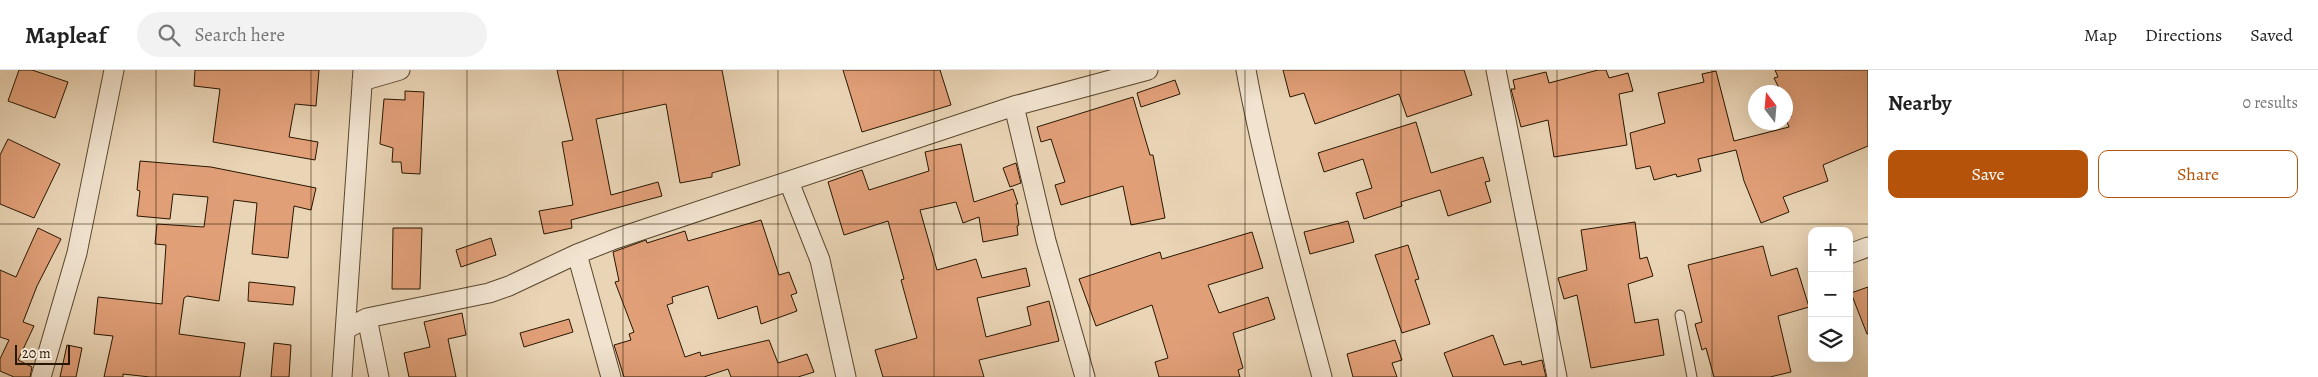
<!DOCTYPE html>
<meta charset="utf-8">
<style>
:root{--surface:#fff;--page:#f2f2f2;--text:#222;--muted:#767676;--line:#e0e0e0;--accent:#b45309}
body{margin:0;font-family:Alegreya,serif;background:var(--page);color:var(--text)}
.controls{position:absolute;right:15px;bottom:15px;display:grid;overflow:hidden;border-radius:10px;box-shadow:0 5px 20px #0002}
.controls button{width:45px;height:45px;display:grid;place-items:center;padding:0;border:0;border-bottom:1px solid var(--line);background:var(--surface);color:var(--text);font:25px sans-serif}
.compass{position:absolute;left:1748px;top:15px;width:45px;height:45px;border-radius:50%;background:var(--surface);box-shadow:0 5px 20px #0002;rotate:344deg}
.scale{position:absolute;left:15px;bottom:12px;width:55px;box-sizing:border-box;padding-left:5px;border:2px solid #271600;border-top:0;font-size:14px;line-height:18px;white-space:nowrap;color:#271600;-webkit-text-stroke:4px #f1e3cf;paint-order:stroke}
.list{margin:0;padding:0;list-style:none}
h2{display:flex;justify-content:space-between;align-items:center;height:65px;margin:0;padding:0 20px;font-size:21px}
h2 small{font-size:16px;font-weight:400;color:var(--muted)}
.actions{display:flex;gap:10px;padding:15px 20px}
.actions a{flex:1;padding:11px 0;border:1px solid var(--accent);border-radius:10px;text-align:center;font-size:18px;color:var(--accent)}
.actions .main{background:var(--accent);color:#fff}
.icon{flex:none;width:28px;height:28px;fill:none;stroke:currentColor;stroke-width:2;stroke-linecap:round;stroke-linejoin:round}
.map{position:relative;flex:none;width:1868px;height:307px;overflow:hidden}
header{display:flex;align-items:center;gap:30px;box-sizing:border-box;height:70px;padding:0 25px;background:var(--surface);border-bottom:1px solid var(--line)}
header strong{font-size:24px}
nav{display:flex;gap:28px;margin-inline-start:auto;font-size:18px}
.search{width:350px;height:45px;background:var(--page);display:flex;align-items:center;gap:12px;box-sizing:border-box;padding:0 18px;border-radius:28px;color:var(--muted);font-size:19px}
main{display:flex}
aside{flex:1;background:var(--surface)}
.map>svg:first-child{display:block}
</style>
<header>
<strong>Mapleaf</strong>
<div class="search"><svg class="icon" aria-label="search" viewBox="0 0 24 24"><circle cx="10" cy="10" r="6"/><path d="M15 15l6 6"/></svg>Search here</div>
<nav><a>Map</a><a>Directions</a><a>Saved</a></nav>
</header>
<main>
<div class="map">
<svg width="1868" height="307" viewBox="0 0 1868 307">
<rect width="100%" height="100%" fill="#e9d4b5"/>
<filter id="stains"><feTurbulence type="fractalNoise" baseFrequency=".004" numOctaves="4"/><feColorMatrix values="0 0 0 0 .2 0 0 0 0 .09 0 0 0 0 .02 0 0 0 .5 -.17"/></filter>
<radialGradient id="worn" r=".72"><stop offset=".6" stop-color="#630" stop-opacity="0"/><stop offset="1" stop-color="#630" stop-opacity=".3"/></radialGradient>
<path fill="#e19f78" stroke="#271600" d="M 19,0 L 32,0 L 68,12 L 55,48 L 8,31 Z
M 195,0 L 319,0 L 316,36 L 295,34 L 289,67 L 318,72 L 315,90 L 213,72 L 220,19 L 194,16 Z
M 557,0 L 722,0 L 740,95 L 712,103 L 712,107 L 680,113 L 666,34 L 596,49 L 611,125 L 658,112 L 662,126 L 571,150 L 572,158 L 544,164 L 539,141 L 573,135 L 562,72 L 573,70 Z
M 843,0 L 940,0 L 951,35 L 862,62 Z
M 1283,0 L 1464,0 L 1472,25 L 1407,47 L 1399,24 L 1315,54 L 1304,23 L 1290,27 Z
M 1598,0 L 1606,0 L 1609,8 L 1628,3 L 1633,21 L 1619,24 L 1627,75 L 1554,87 L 1548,50 L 1521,57 L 1511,19 L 1515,19 L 1513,10 L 1546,2 L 1549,13 Z
M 1775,0 L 1868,0 L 1868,76 L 1823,95 L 1828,111 L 1783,127 L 1789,142 L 1761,153 L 1744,111 L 1736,80 L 1698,89 L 1701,101 L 1677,107 L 1676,104 L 1654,110 L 1650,96 L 1636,99 L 1630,63 L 1665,53 L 1658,23 L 1704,12 L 1702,4 L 1716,1 L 1734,71 L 1789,57 L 1786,49 L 1791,47 L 1786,34 L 1786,22 L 1781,22 L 1774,8 L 1778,7 Z
M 1175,10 L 1180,24 L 1141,37 L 1137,23 Z
M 405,21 L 424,22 L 420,104 L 402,103 L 401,92 L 392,92 L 393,78 L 380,74 L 384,29 L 405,30 Z
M 1133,27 L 1150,85 L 1153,85 L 1165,148 L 1131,155 L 1123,116 L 1061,135 L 1055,115 L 1065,112 L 1051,69 L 1041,72 L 1037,57 Z
M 1416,52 L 1431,103 L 1483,87 L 1490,111 L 1485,112 L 1491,132 L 1448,146 L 1440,120 L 1401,132 L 1402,136 L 1364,149 L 1356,123 L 1372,118 L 1363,89 L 1324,102 L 1318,83 Z
M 8,69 L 60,94 L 34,148 L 0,134 L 0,85 Z
M 961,74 L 974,132 L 1013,119 L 1018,134 L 1016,134 L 1019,155 L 1017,156 L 1018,165 L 983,172 L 979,147 L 963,153 L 956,132 L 920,140 L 937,200 L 976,189 L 982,208 L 1026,198 L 1030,216 L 977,228 L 986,267 L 1031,255 L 1027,237 L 1049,231 L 1059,271 L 979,290 L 984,307 L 883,307 L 875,280 L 917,268 L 901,210 L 904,209 L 888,151 L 844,165 L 828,112 L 862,100 L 869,120 L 929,101 L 925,82 Z
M 140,91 L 211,97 L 316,118 L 311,140 L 294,136 L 288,188 L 252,184 L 257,133 L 234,130 L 219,231 L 187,226 L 184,228 L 179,264 L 245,273 L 240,307 L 150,307 L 123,304 L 123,307 L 104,307 L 113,266 L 94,264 L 98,227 L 162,234 L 166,175 L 155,174 L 157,154 L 204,157 L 208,127 L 173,124 L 170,149 L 137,146 L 140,121 L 137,120 Z
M 1016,93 L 1021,113 L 1010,117 L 1003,98 Z
M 761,150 L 779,205 L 789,202 L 797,223 L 791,225 L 797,241 L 761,254 L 757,236 L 718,249 L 708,216 L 672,227 L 673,233 L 667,235 L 685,287 L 700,282 L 701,286 L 769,270 L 778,293 L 807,284 L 814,302 L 798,307 L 731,307 L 728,299 L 704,307 L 624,307 L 614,275 L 631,270 L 629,264 L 634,262 L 615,212 L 619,211 L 613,182 L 646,170 L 647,173 L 685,161 L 688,171 Z
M 1348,151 L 1354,172 L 1310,184 L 1304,162 Z
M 1635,152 L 1640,189 L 1647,187 L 1653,206 L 1628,214 L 1635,253 L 1658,249 L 1664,285 L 1591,298 L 1577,225 L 1564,229 L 1558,208 L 1587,200 L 1581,160 Z
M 38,158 L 61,169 L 37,216 L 23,252 L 34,256 L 18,290 L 32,297 L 30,307 L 14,307 L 0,301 L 0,289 L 9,270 L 0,267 L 0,200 L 16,207 Z
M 393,158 L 422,158 L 420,219 L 392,219 Z
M 1252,162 L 1263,198 L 1208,215 L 1219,243 L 1268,227 L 1275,249 L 1233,263 L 1243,298 L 1238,300 L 1240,307 L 1159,307 L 1155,292 L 1168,288 L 1152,235 L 1096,256 L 1079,209 L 1160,182 L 1162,189 Z
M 491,168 L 496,185 L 461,197 L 456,180 Z
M 1408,175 L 1419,209 L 1415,210 L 1430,254 L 1402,263 L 1375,185 Z
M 1763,176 L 1771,206 L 1797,198 L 1809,237 L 1778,246 L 1791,302 L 1770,307 L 1714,307 L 1706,278 L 1702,280 L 1695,254 L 1702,252 L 1688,195 Z
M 249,212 L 295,217 L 293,235 L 248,231 Z
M 1868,217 L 1868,264 L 1867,264 L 1851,223 Z
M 462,243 L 466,265 L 448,269 L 456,307 L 409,307 L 404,283 L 430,277 L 424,252 Z
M 569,249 L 573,262 L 524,277 L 520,263 Z
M 1493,265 L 1504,295 L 1521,291 L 1522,295 L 1542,290 L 1546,307 L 1453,307 L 1444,283 Z
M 1395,270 L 1402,290 L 1392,293 L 1397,307 L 1353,307 L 1347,284 Z
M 274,273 L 291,275 L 289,307 L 271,307 Z
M 67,275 L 82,278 L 76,307 L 60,307 Z"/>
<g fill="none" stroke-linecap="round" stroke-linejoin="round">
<defs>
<path id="service" d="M 1680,245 L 1692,307"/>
<path id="minor" d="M 1246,0 C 1265,103 1295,205 1322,307
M 1496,0 L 1557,307
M 362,11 L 400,0
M 1014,36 L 1046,171 L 1085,307
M 789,112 L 820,190 L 846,307
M 577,184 L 611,307
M 1849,184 L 1868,177
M 367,248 L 379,307
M 346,259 L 367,248 L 489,223 L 509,216 L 577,184 L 615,169 L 1014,36 L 1148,0
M 41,307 L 77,183 L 114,0
M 342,307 L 363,0"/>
</defs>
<use href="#service" stroke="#58462d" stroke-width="11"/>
<use href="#minor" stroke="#58462d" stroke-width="21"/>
<use href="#service" stroke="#f1e3cf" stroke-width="9"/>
<use href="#minor" stroke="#f1e3cf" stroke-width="19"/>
</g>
<path fill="none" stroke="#271600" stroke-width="1" stroke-opacity="0.55" d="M 156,0 L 156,307M 311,0 L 311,307M 467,0 L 467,307M 623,0 L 623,307M 778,0 L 778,307M 934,0 L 934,307M 1090,0 L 1090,307M 1245,0 L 1245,307M 1401,0 L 1401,307M 1557,0 L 1557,307M 1712,0 L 1712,307M 0,154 L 1868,154"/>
<rect width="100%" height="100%" filter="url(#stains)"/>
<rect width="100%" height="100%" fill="url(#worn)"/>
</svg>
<div class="controls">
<button>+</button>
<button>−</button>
<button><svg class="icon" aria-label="layers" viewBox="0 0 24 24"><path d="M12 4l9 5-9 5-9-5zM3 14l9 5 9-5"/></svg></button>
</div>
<svg class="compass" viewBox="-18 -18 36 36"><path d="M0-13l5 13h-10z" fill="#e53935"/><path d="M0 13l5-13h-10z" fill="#767676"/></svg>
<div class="scale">20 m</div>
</div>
<aside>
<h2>Nearby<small>0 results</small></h2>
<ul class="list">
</ul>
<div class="actions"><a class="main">Save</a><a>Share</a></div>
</aside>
</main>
